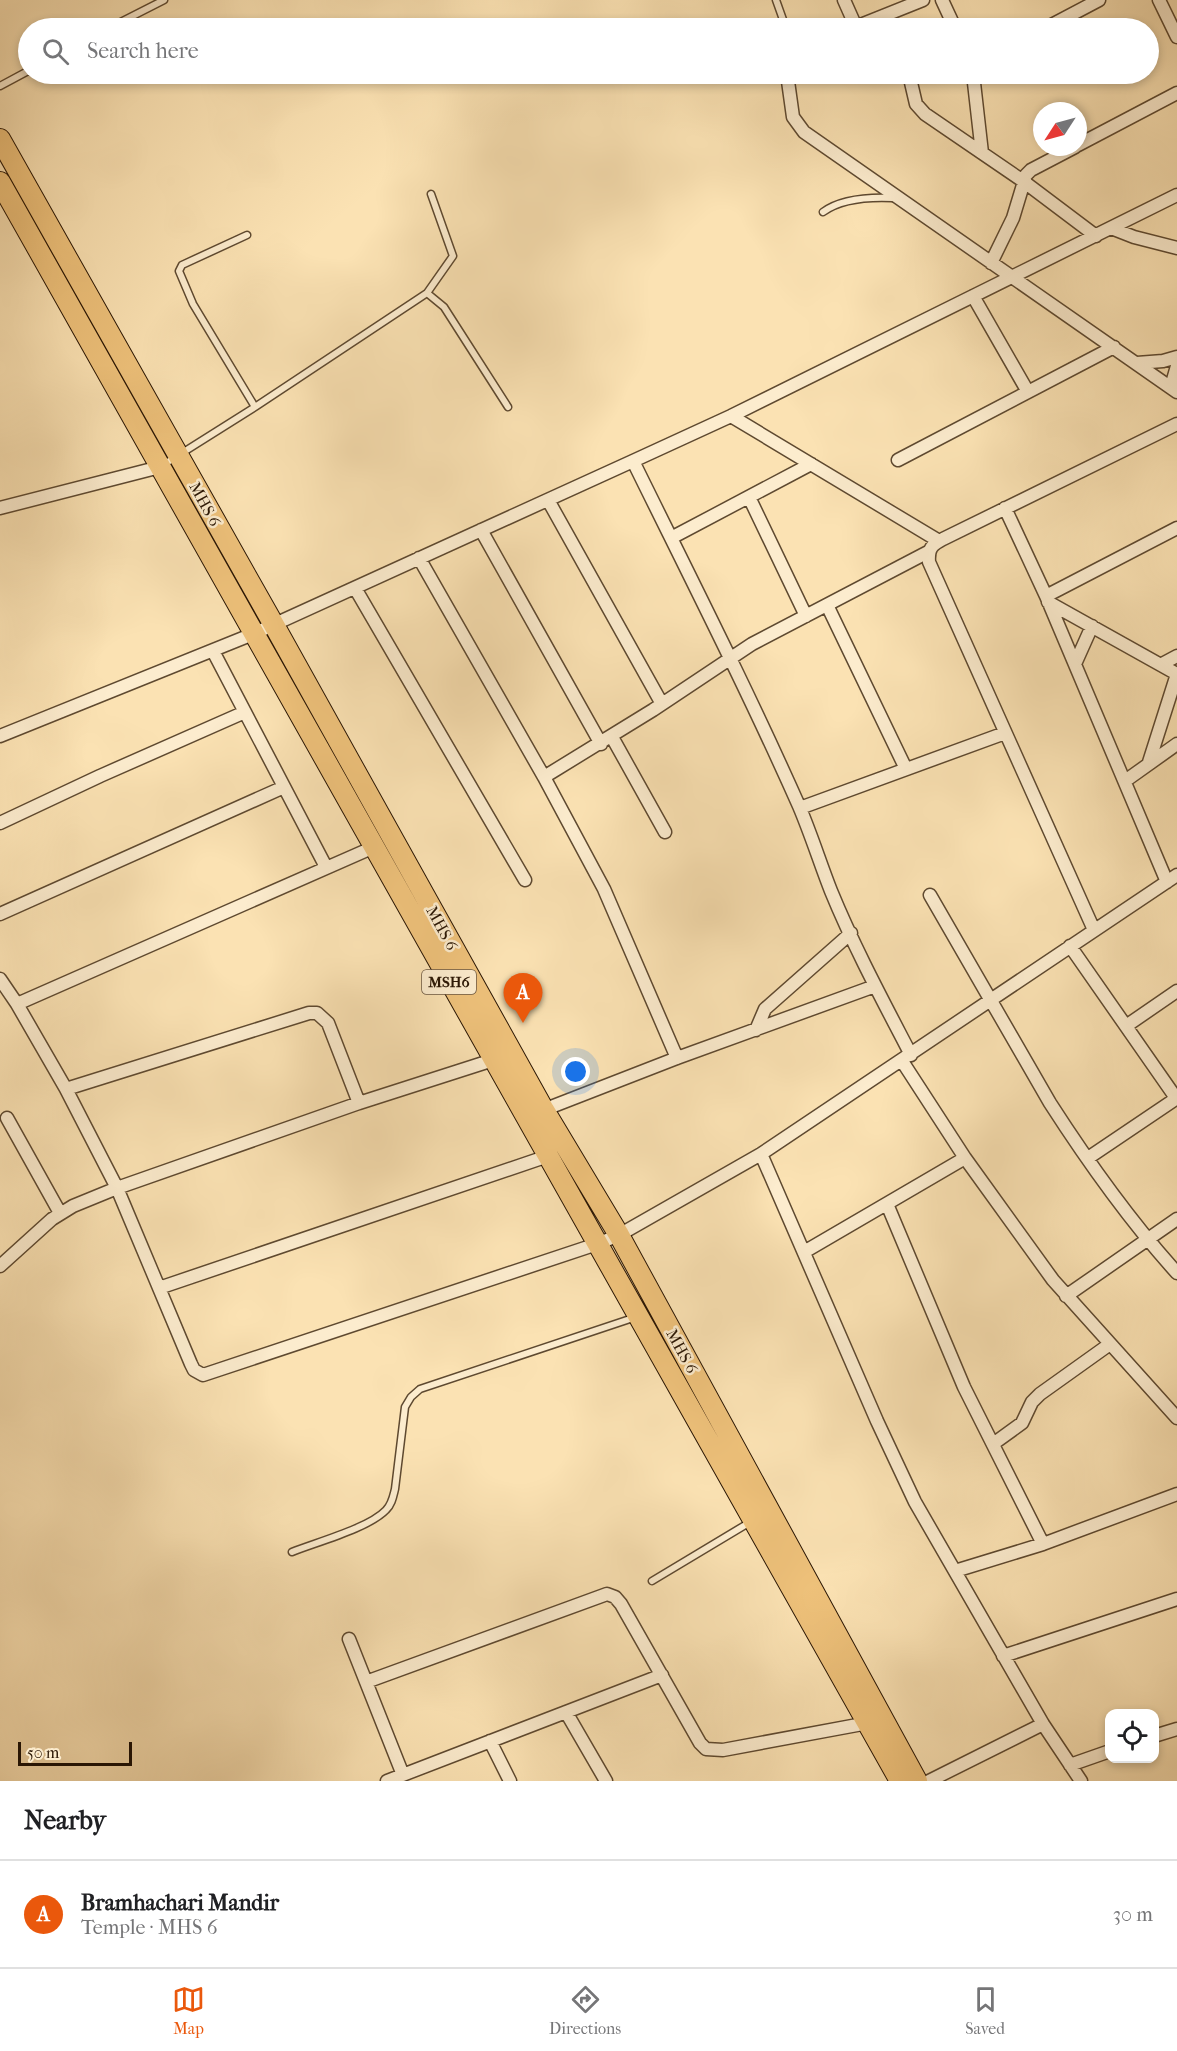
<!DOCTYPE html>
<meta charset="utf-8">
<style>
:root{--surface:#fff;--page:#f2f2f2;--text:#202124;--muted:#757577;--line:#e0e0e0;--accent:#ea580c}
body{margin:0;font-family:"IM FELL French Canon",serif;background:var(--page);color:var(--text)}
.controls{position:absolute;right:18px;bottom:18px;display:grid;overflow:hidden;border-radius:12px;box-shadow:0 3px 9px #0003}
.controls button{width:54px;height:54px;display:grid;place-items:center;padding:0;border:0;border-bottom:2px solid var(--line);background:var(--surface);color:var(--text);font:30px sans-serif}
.compass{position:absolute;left:1033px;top:102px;width:54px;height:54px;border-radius:50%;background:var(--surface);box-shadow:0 3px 9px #0003;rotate:234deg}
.scale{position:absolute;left:18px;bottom:15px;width:114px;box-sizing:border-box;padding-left:6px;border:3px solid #2a1604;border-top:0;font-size:16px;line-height:21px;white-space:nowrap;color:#2a1604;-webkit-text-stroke:4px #fcecce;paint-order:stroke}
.you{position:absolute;left:576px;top:1072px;width:21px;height:21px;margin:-15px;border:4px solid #fff;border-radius:50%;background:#1a73e8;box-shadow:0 0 0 9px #1a73e833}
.badge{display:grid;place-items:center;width:39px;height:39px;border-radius:50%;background:var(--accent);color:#fff;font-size:20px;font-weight:700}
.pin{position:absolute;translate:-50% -50px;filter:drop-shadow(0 2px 3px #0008)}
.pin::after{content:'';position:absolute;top:32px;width:21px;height:18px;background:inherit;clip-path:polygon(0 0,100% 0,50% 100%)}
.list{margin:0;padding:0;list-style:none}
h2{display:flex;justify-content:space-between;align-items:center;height:78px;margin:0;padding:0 24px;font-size:26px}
h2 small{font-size:20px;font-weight:400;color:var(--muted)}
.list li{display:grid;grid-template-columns:39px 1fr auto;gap:18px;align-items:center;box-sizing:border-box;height:108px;padding:0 24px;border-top:2px solid var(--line)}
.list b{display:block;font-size:22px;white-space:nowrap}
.list p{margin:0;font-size:20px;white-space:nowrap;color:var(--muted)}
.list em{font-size:20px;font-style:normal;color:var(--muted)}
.icon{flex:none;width:33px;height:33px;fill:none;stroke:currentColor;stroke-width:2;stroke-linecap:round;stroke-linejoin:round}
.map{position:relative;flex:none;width:1177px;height:1781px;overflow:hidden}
.search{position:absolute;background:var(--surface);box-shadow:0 3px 9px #0003;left:18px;right:18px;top:18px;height:66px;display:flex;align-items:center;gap:15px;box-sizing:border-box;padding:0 21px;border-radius:33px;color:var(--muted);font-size:22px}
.sheet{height:186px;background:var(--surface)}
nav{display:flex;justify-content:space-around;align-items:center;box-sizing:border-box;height:84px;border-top:2px solid var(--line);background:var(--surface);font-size:16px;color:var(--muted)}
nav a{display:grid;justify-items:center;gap:3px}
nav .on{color:var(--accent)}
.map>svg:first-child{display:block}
</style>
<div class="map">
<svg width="1177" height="1781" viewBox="0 0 1177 1781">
<rect width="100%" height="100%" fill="#fbe2b3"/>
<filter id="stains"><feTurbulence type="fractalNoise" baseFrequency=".00333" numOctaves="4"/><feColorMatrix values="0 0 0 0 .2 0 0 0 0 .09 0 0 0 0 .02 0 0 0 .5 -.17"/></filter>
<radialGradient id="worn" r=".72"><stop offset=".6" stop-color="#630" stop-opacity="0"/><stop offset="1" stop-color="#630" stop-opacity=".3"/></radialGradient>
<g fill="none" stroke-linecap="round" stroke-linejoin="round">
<defs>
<path id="service" d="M 776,0 L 786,28
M 109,28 L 164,0
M 0,86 L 28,71
M 823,212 C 842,198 871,197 893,198
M 247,235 L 182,265 L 179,271 L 193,304 L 255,407
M 427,293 L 444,307 L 508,407
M 163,465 L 255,407 L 427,293 L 453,256 L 431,194
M 292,1552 C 317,1542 369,1528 386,1510 C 392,1504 393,1497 395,1489 L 405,1407 L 411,1397 L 420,1389 L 636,1317
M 652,1581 L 752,1521"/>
<path id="minor" d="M 844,0 L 856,27
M 942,0 L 955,28
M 1159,0 L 1177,37
M 886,15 L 892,28
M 853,28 L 923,0
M 1046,28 L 1099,0
M 787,74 L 793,117 L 804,132 L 1177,392
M 909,74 L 916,104 L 925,114 L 1023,181 L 1096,236
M 973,74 L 982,153
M 1078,145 L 1177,93
M 1111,228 L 1134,237 L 1177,248
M 991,263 L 1013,218 L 1026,175 L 1031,170 L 1075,147
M 973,296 L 1028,392
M 1137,363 L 1163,361 L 1177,357
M 1171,387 L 1177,366
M 731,416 L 939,541
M 898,460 L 1114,347
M 633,461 C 689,575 747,689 799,806 C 811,834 820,863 831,891 C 854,947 883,1001 911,1055
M 749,497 L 806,616
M 548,500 L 662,704
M 0,508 L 160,467
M 1005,508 L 1046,596
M 481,530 L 601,744
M 671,538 L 811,464
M 419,558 L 544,777 L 604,889 L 677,1058
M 355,588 L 525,880
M 1048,602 L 1177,674 L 1149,762
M 827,605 L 906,769
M 213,651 L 326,867
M 1075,664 L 1092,626
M 1162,664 L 1177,656
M 0,736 L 253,634 L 633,461 L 731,416 L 1177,195
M 612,737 L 665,832
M 544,777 L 653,710 L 752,644 L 928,552
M 1125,781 L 1177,744
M 800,808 L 1005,733
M 0,823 L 100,776 L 245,712
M 1167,882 L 1046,596 L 1177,528
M 930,895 L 1050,1103 C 1088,1162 1130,1221 1177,1273
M 0,914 L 284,787
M 1094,930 L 929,562 C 928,548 932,545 943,539 L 1177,424
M 1070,946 L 1176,1098
M 0,979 L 17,1004 L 66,1089 L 117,1188 L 191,1364 L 194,1370 L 203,1375 L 597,1244 L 619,1235 L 761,1154 L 1177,875
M 17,1004 L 374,847
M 1126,1026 L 1177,991
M 756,1030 L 765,1009 L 851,933
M 902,1061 L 965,1158 L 1053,1280 L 1177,1418
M 66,1089 L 309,1013 L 317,1013 L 328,1023 L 359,1103
M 538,1112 L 677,1058 L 875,986
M 7,1118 L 60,1213
M 761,1154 L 877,1421 L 915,1502 L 1043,1724 L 1081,1781
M 1088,1158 L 1177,1098
M 887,1204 L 964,1387 L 1043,1544
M 804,1252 L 965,1158
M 0,1266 L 52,1219 L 73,1206 L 117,1188 L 359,1103 L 493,1060
M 159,1288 L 548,1156
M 1066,1296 L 1177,1219
M 993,1444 L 1022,1423 L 1032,1402 L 1040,1394 L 1110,1344
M 955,1571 L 1043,1544 L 1177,1494
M 349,1639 L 403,1775
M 1003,1656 L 1177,1599
M 366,1682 L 607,1594 L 615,1597 L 621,1604 L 700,1743 L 706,1749 L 723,1750 L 868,1723
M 566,1712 L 606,1781
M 1154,1736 L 1177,1729
M 490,1741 L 510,1781
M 1070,1765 L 1110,1751
M 387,1781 L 662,1675
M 929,1781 L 1043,1724"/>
<path id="primary" d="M 0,139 L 274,625 L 544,1110 L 619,1235 L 917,1781
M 0,182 L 900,1781"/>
</defs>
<use href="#service" stroke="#5e4930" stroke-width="9"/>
<use href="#minor" stroke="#5e4930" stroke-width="15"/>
<use href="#primary" stroke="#2a1604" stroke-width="22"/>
<use href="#service" stroke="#fcecce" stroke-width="6"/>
<use href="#minor" stroke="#fcecce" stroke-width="12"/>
<use href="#primary" stroke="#eec17a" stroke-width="20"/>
</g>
<g text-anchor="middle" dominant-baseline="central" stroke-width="5" stroke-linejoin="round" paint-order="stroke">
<rect fill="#fcecce" stroke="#695641" stroke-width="1.5" x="422" y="970" width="54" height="24" rx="4.5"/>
<g font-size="15" font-weight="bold" fill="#2a1604">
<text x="449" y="982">MSH6</text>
</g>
<g font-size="16" fill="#2a1604" stroke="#fcecce">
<text transform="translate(205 504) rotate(61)">MHS 6</text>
<text transform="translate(442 928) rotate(61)">MHS 6</text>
<text transform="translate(682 1351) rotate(61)">MHS 6</text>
</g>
</g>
<rect width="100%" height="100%" filter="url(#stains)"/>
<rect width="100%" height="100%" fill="url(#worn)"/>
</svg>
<div class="controls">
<button><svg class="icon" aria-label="locate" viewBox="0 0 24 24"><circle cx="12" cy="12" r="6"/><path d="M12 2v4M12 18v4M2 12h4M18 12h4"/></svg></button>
</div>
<svg class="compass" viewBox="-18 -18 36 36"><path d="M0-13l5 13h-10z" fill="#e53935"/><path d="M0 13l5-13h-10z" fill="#757577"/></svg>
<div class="scale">50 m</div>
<div class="you"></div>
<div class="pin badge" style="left:523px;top:1023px">A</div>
<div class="search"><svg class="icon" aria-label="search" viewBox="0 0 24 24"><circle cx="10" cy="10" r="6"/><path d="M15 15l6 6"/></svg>Search here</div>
</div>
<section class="sheet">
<h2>Nearby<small></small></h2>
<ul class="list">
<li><span class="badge">A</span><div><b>Bramhachari Mandir</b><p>Temple · MHS 6</p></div><em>30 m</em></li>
</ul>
</section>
<nav>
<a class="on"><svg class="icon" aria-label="map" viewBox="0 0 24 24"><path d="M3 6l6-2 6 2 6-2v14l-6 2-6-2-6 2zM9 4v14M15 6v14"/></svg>Map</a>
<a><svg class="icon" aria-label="directions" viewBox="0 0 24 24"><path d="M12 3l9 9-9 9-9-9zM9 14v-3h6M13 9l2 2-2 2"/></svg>Directions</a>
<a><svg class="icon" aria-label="saved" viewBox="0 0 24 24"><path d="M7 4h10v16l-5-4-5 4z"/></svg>Saved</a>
</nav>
